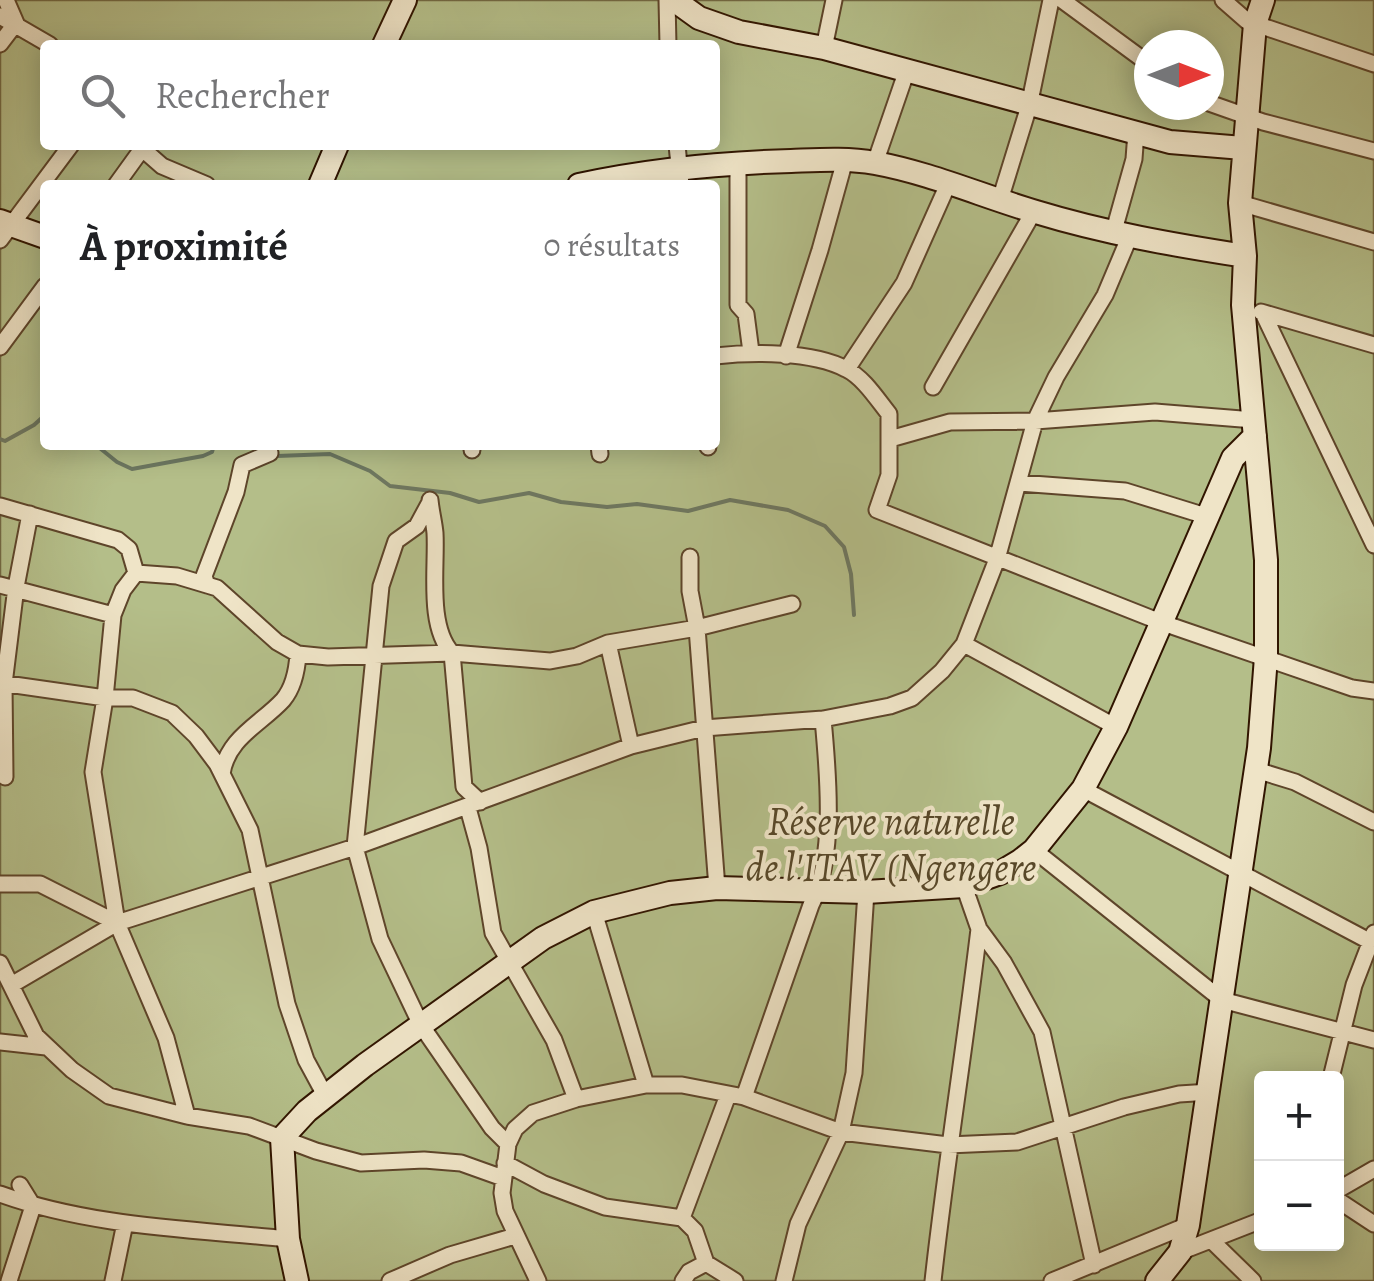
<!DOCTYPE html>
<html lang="fr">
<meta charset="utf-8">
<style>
:root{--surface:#fff;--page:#f6f6f6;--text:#202124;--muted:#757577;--line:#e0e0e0}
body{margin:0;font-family:Alegreya,serif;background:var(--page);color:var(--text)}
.controls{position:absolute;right:30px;bottom:30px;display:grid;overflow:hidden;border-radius:10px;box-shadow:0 5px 25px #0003}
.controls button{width:90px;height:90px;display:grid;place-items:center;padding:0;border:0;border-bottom:2px solid var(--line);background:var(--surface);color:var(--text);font:50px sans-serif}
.compass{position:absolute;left:1134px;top:30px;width:90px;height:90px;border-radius:50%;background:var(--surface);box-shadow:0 5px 25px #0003;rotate:90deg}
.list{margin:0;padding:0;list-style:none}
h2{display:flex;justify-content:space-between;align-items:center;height:130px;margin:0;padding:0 40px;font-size:42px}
h2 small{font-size:32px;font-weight:400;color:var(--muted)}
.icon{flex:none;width:55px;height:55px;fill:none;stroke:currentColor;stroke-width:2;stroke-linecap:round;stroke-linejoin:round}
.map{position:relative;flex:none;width:1374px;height:1281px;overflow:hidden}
.search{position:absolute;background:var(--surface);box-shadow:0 5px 25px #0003;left:40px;top:40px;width:680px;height:110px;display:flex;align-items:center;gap:25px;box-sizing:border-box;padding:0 35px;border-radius:10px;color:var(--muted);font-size:38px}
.panel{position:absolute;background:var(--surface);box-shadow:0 5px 25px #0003;left:40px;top:180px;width:680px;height:270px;border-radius:10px}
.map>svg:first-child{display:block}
</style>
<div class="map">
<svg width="1374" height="1281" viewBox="0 0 1374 1281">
<rect width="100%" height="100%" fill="#e6d6a9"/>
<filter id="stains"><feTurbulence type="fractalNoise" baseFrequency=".002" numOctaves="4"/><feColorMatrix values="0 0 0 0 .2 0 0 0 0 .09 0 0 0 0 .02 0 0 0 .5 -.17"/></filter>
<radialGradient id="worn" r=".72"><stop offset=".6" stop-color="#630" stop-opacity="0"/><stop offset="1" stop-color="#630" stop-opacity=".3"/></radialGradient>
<path fill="#b4be89" stroke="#726a44" stroke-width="2.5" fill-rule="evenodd" d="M 0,0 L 1374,0 L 1374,1281 L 0,1281 ZM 45,45 L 715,45 L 715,145 L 45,145 ZM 1149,45 L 1209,45 L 1209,105 L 1149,105 ZM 45,185 L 715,185 L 715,445 L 45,445 ZM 1262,1078 L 1336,1078 L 1336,1244 L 1262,1244 Z"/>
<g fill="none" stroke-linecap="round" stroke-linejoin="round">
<path stroke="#6e7861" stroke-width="4" d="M 0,439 L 5,441 L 34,425 L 45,415
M 96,445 L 117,462 L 132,469 L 203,456 L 212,452 L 214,445
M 240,445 L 263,451
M 277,456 L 330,454 L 370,471 L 390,486 L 450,493 L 479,502 L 529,493 L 561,502 L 607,507 L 637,504 L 688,511 L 730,500 L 788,510 L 825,526 L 844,547 L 851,574 L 854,615"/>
<defs>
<path id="street" d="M 667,0 L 668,45
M 1062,0 L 1149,64
M 1223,0 L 1247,21 L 1374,64
M 0,16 L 50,45
M 0,44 L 16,23 L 6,0
M 824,48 L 834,0
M 1209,103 L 1263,122 L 1374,151
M 138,145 L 162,166 L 207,185
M 677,145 L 681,185
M 738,163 L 738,305 L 746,314 L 751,352
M 875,163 L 907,70
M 116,185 L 142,149
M 1000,200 L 1029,106 L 1051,0
M 1240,203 L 1374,242
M 1113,234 L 1134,159 L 1136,132
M 0,240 L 71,145
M 1261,312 L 1374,345
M 1263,313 L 1374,545
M 0,347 L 45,286
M 715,356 C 752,352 812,351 846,369 C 863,377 877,399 889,414 L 889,475 L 877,510 L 1163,623 L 1352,688 L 1374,691
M 786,356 L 820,250 L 845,160
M 847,369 L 904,283 L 949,182
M 933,387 L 1034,211
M 890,439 L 950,422 L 1035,421 L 1155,412 L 1254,420
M 599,445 L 600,454
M 708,445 L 708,447
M 472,450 L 472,445
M 1019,483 L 1125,491 L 1209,517
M 430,500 C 431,511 434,522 435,533 C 437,567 427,626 452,653 L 464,787 L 480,802
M 430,502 L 417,526 L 396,541 L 381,586 L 355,847 L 380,939 L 421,1025 L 492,1128 L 508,1144
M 0,506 L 118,540 L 129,549 L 136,573
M 690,557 L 690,591 L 697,628 L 717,888
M 136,573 L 177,576 L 217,588 L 277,642 L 298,654 L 328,657 L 452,653 L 550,661 L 577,656 L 608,643 L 697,628 L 792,604
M 136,573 L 123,590 L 113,615 L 105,698 L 93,772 L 117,923 L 166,1038 L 187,1116
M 0,585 L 113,615
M 207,585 L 204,576 L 236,492 L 242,465 L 270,453 L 267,445
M 608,643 L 631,746
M 964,644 L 1116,727
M 0,683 L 105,698 L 133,698 L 172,713 L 196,736 L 217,764 L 250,830 L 287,1004 L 306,1060 L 326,1097
M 1256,770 L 1295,782 L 1374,822
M 222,774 C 227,738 261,724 283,700 C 294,687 297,670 298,654
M 5,777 L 4,684 L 16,587 L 30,514
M 1083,789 L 1369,941
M 468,808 L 479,848 L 493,933 L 554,1040 L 576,1099
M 1034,850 L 1222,1000 L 1374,1040
M 0,884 L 40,884 L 117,923
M 964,886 L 979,929 L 1004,963 L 1042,1032 L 1094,1265
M 594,912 L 646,1085
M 0,963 L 36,1036 L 72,1070 L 109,1096 L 187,1116 L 249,1126 L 316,1151 L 361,1163 L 424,1160 L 461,1163 L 503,1178
M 13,984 L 117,923 L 355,847 L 631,746 L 704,728 L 823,719 L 890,706 L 912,698 L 942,671 L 964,644 L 997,559 L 1035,421 L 1056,377 L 1105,295 L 1129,238
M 0,1042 L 46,1047
M 1331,1078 L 1354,985 L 1374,933
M 744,1097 L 811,905 C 836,858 828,772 823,719
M 505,1163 L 544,1184 L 605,1207 L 682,1218 L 695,1231 L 706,1263 L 735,1281
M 1336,1191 L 1374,1169
M 0,1194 C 91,1227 192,1229 288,1239
M 1336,1199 L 1374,1224
M 682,1218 L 728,1095
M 1211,1240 L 1253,1281
M 1180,1252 L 1262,1220
M 9,1281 L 33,1206 L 20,1185
M 113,1281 L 125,1223
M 390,1281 L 450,1255 L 515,1236
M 538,1281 L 505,1211 L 502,1193 L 508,1144 L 515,1129 L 533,1113 L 576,1099 L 646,1085 L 682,1085 L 744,1097 L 841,1132 L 948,1145 L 1017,1142 L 1124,1107 L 1179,1094 L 1210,1092
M 683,1281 L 689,1272 L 706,1263
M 784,1281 L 798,1224 L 841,1132 L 854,1073 L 866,892
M 933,1281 C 946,1163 965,1047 979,929
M 1052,1281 L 1188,1225"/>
<path id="secondary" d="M 674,0 L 699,18 L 739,32 L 824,48 L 1170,142 L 1243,148
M 384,45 L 405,0
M 320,185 L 337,145
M 579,185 C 648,170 720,163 791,161 C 819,160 847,158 875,163 C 930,173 982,196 1036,212 C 1105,233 1174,245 1245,256
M 0,221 L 45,237
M 297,1281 L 288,1239 L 282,1138 L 307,1111 L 365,1065 L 543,938 L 594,912 L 670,893 L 717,888 L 866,892 L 964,886 L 1000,873 L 1020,861 L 1034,850 L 1083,789 L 1116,727 L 1233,458 L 1255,436
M 1157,1281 L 1180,1252 L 1188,1225 L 1259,748 L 1266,657 L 1266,560 L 1243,305 L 1245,256 L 1240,203 L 1255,24 L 1263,0"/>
</defs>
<use href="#street" stroke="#5e452a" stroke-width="19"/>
<use href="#secondary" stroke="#311500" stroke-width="26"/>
<use href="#street" stroke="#efe4c7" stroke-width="15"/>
<use href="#secondary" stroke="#efe4c7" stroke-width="22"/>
</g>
<g text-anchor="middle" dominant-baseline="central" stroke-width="8" stroke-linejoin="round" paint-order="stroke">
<g font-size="40" font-style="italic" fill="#584829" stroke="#efe4c7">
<text x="891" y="821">Réserve naturelle<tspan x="891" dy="46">de l'ITAV (Ngengere</tspan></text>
</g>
</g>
<rect width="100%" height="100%" filter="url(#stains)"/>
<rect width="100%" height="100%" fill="url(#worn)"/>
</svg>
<div class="controls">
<button>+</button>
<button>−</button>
</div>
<svg class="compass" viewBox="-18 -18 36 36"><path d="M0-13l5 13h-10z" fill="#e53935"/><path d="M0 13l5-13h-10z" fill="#757577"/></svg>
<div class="search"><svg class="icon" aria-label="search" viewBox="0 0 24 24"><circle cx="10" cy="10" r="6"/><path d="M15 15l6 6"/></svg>Rechercher</div>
<section class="panel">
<h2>À proximité<small>0 résultats</small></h2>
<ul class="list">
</ul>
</section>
</div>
